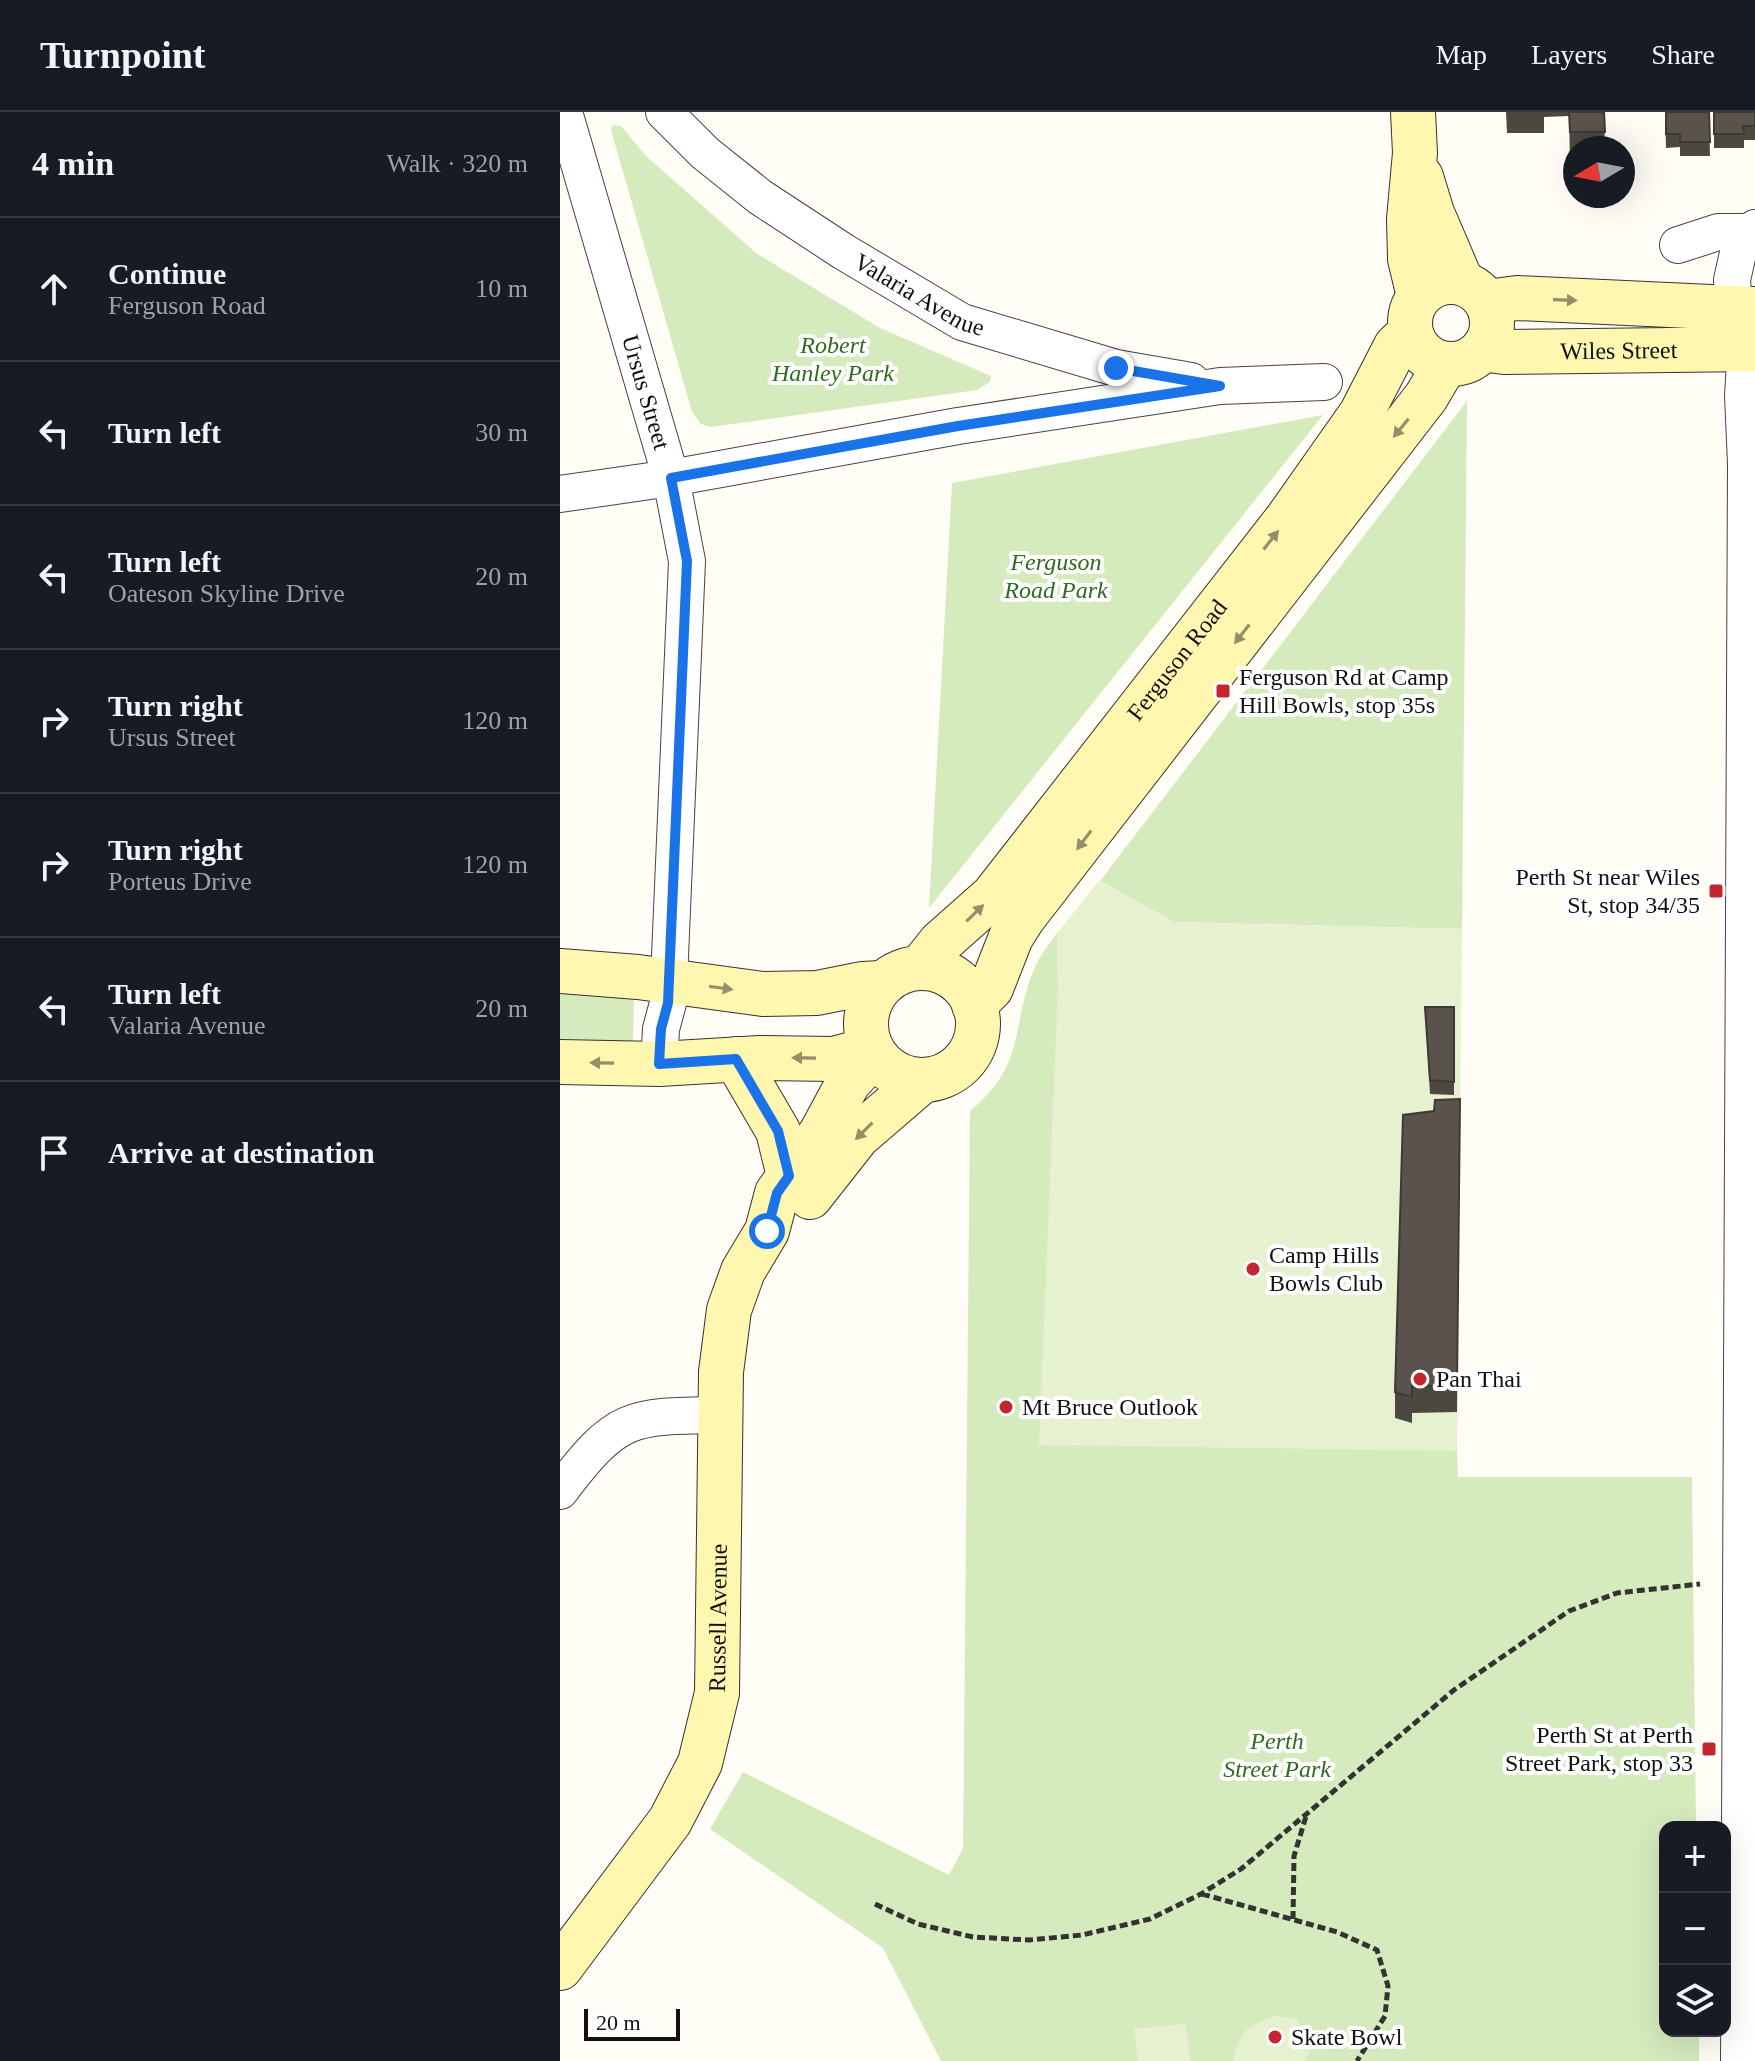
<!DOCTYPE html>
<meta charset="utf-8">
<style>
:root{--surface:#171b24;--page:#242831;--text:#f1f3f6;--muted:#9ea1a6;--line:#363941}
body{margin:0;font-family:Georgia,serif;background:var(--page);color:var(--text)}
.controls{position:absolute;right:24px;bottom:24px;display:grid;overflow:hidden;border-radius:16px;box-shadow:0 8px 32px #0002}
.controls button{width:72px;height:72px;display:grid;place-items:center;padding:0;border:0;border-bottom:2px solid var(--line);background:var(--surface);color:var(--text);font:40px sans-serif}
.compass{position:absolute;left:1003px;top:24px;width:72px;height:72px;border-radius:50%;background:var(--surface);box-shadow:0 8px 32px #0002;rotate:260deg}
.scale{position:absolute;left:24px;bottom:20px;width:96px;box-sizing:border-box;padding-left:8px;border:4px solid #111;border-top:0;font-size:22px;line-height:28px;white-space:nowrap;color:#111;-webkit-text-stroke:6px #fff;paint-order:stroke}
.stop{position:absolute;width:24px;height:24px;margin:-18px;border:6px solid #1a73e8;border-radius:50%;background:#fff}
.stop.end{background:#1a73e8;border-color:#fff;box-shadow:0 2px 8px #0008}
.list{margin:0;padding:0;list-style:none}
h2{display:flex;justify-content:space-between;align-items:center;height:104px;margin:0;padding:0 32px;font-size:34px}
h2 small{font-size:26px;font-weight:400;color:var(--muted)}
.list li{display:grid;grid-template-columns:52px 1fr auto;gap:24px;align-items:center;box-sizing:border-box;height:144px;padding:0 32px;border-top:2px solid var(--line)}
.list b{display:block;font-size:30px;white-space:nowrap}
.list p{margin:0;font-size:26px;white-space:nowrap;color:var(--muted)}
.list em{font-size:26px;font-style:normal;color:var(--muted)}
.icon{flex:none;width:44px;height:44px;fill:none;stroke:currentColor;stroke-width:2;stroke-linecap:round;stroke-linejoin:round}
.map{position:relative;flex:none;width:1195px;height:1949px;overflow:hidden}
header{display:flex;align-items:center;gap:48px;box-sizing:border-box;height:112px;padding:0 40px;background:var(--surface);border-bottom:2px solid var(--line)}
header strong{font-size:38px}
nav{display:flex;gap:44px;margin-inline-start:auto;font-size:28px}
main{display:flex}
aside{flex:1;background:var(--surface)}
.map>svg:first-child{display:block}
</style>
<header>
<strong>Turnpoint</strong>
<nav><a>Map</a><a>Layers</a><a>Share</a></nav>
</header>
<main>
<aside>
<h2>4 min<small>Walk · 320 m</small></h2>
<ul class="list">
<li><svg class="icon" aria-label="ahead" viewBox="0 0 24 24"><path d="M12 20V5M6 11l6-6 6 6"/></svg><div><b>Continue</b><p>Ferguson Road</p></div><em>10 m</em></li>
<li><svg class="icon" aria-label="left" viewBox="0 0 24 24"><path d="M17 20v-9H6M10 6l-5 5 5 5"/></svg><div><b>Turn left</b></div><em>30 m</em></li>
<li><svg class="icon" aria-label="left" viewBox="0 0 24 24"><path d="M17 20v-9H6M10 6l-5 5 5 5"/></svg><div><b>Turn left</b><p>Oateson Skyline Drive</p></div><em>20 m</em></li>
<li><svg class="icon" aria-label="right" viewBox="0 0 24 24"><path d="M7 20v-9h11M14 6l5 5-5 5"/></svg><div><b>Turn right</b><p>Ursus Street</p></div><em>120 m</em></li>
<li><svg class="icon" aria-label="right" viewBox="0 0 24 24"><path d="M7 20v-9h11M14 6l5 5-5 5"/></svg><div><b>Turn right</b><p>Porteus Drive</p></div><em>120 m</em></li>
<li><svg class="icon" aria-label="left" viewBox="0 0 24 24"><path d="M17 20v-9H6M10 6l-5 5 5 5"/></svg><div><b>Turn left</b><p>Valaria Avenue</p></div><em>20 m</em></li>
<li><svg class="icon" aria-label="arrive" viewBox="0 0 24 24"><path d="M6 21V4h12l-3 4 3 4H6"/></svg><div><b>Arrive at destination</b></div></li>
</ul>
</aside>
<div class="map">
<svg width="1195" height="1949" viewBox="0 0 1195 1949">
<rect width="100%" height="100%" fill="#fffdf5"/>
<path fill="#d5ebbd" d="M 53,13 L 61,14 L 85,43 L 196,141 L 320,216 L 431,264 L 430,270 L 417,278 L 151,315 L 141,312 L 132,300 L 51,18 Z
M 907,289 L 902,817 L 614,810 L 540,769 Z
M 763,303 L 369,796 L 392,371 Z
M 497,821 L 498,873 L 897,1339 L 898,1365 L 1132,1365 L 1136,1715 L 1105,1715 L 1105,1919 L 1139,1919 L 1139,1949 L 381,1949 L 323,1836 L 150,1717 L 183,1660 L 389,1763 L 403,1736 L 410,999 C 469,950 449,913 476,853 C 481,842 490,831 497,821 Z
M 0,868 L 74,879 L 73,933 L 0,937 Z"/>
<path fill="#e6f2cf" d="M 539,769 L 614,810 L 902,817 L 897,1339 L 479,1333 L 498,873 L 497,821 Z
M 715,1904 L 735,1906 L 748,1922 L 753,1933 L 745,1949 L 674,1949 C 677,1920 689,1913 715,1904 Z
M 626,1912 L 630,1949 L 578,1949 L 574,1917 Z"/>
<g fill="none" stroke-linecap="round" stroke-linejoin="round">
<defs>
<g id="street">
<path id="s1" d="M 4,0 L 111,366 L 127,449 L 108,891 L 101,917 L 99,952"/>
<path id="s2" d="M 104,0 L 145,41 L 200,85 L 284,140 L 402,210 L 556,256 L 631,269"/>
<path d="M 1118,133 L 1158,120 L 1191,120"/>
<path d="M 0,382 L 111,366 L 398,314 L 660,274 L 764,270"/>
<path d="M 0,1379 C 57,1304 68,1304 160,1303"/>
<path d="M 1179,1949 L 1186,352 L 1183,283 L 1186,237 L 1174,196 L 1172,168 L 1178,141 L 1195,116"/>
</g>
<g id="secondary">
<path d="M 853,0 L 855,41 L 849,107 L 850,147 L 859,184"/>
<path d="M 861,65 L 872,101 L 902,171"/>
<circle cx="891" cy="211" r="41"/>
<path d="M 927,190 L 957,186 L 1195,197"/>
<path id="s3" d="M 923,237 L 944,240 L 1195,237"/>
<path id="s4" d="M 360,856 L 380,831 L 433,784 L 727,407 L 801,302 L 836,234 L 850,221"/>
<circle cx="362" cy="912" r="56"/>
<path d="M 0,859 L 78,865 L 203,882 L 257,881 L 302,872 L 322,871"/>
<path d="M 414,893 L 431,876 L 451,825 L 463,806 L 866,285 L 885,253"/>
<path d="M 176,947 L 218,1019 L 229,1064"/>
<path d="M 0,950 L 99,952 L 200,946 L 274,947 L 311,937"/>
<path d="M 250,1085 L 298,1024 L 363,968"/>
<path id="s5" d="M 0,1856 L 110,1709 L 140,1651 L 157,1581 L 161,1260 L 169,1198 L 183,1159 L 207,1119 L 217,1081 L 261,1021 L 288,971 L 314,942"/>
</g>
</defs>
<use href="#street" stroke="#444" stroke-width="38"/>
<use href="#secondary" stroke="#333" stroke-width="46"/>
<path stroke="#333" stroke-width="5" stroke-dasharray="8 4" stroke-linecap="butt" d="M 642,1782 L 777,1820 L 817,1838 L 828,1874 L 825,1904 L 797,1949
M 315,1792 L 358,1812 L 413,1825 L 469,1828 L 522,1823 L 590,1807 L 641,1782 L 681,1757 L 894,1578 L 1009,1499 L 1057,1481 L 1140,1472
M 733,1807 L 734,1744 L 747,1701"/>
<use href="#street" stroke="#fff" stroke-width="36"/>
<use href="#secondary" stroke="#fff6b0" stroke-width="44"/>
</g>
<path fill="#4d4742" d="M 946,0 L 1044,0 L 1045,36 L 1015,36 L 1015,47 L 1010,47 L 1009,4 L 984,5 L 984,21 L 947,21 Z
M 1105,0 L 1149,0 L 1150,44 L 1120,44 L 1120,35 L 1106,36 Z
M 1154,0 L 1195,0 L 1195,28 L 1184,28 L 1184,36 L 1154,36 Z
M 865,895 L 894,895 L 894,983 L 870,982 Z
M 900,987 L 897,1300 L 852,1301 L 852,1311 L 835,1306 L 835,1280 L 874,999 Z"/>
<path fill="#5a524d" stroke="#3f3936" stroke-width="2" d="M 1009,0 L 1044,0 L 1045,20 L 1010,20 Z
M 1106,0 L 1149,0 L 1150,30 L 1120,30 L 1120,22 L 1106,22 Z
M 1154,0 L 1195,0 L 1195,14 L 1183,14 L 1184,22 L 1154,22 Z
M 865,895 L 894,895 L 894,970 L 870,968 Z
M 900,987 L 897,1274 L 852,1274 L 852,1285 L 835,1280 L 843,1003 L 874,999 L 875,988 Z"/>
<defs><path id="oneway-solid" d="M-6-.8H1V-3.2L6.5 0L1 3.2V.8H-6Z" transform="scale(2)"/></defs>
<g fill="#948f68">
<use href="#oneway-solid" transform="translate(1005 188) rotate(2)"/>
<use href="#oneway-solid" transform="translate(841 316) rotate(129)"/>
<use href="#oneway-solid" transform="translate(711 428) rotate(-52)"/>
<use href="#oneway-solid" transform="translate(682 522) rotate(128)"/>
<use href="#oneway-solid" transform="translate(524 728) rotate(127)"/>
<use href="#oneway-solid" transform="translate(415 801) rotate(-44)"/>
<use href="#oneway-solid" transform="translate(161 876) rotate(8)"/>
<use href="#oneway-solid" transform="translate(244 946) rotate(-179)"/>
<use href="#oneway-solid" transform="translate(42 951) rotate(-179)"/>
<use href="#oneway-solid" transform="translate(304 1019) rotate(135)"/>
</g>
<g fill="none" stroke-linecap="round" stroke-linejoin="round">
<path stroke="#1a73e8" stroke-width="10" d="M 207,1119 L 217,1081 L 229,1064 L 218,1019 L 176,947 L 99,952 L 101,917 L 108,891 L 127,449 L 111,366 L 398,314 L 660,274 L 556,256"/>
</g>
<g fill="#c4262e" stroke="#fff" stroke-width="3">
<rect x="655" y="571" width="16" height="16" rx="4"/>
<rect x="1148" y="771" width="16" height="16" rx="4"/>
<circle cx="693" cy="1157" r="8"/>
<circle cx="860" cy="1267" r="8"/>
<circle cx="446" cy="1295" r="8"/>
<rect x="1141" y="1629" width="16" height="16" rx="4"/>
<circle cx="715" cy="1925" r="8"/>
</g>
<g text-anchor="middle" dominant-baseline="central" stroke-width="8" stroke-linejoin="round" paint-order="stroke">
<g font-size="24" fill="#111" stroke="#fff">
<text stroke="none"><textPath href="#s2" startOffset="316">Valaria Avenue</textPath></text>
<text stroke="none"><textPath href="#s3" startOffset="136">Wiles Street</textPath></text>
<text stroke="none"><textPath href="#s1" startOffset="292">Ursus Street</textPath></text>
<text stroke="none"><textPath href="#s4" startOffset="402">Ferguson Road</textPath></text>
<text stroke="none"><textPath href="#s5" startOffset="396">Russell Avenue</textPath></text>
</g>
<g font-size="24" font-style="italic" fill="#2f6b1f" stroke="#fff">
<text x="273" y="233">Robert<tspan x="273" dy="28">Hanley Park</tspan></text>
<text x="496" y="450">Ferguson<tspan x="496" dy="28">Road Park</tspan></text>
<text x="717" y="1629">Perth<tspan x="717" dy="28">Street Park</tspan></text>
</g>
<g font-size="24" fill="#111" stroke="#fff" text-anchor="start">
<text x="679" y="565">Ferguson Rd at Camp<tspan x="679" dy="28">Hill Bowls, stop 35s</tspan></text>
<text x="1140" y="765" text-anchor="end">Perth St near Wiles<tspan x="1140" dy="28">St, stop 34/35</tspan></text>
<text x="709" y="1143">Camp Hills<tspan x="709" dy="28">Bowls Club</tspan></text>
<text x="876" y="1267">Pan Thai</text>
<text x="462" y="1295">Mt Bruce Outlook</text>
<text x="1133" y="1623" text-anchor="end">Perth St at Perth<tspan x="1133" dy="28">Street Park, stop 33</tspan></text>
<text x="731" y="1925">Skate Bowl</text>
</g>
</g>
</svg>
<div class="controls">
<button>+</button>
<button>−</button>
<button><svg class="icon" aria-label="layers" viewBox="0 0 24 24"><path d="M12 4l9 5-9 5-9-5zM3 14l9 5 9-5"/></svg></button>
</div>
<svg class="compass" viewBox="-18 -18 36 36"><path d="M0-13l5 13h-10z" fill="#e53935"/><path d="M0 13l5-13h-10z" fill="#9ea1a6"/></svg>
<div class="scale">20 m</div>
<div class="stop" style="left:207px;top:1119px"></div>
<div class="stop end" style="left:556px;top:256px"></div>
</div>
</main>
